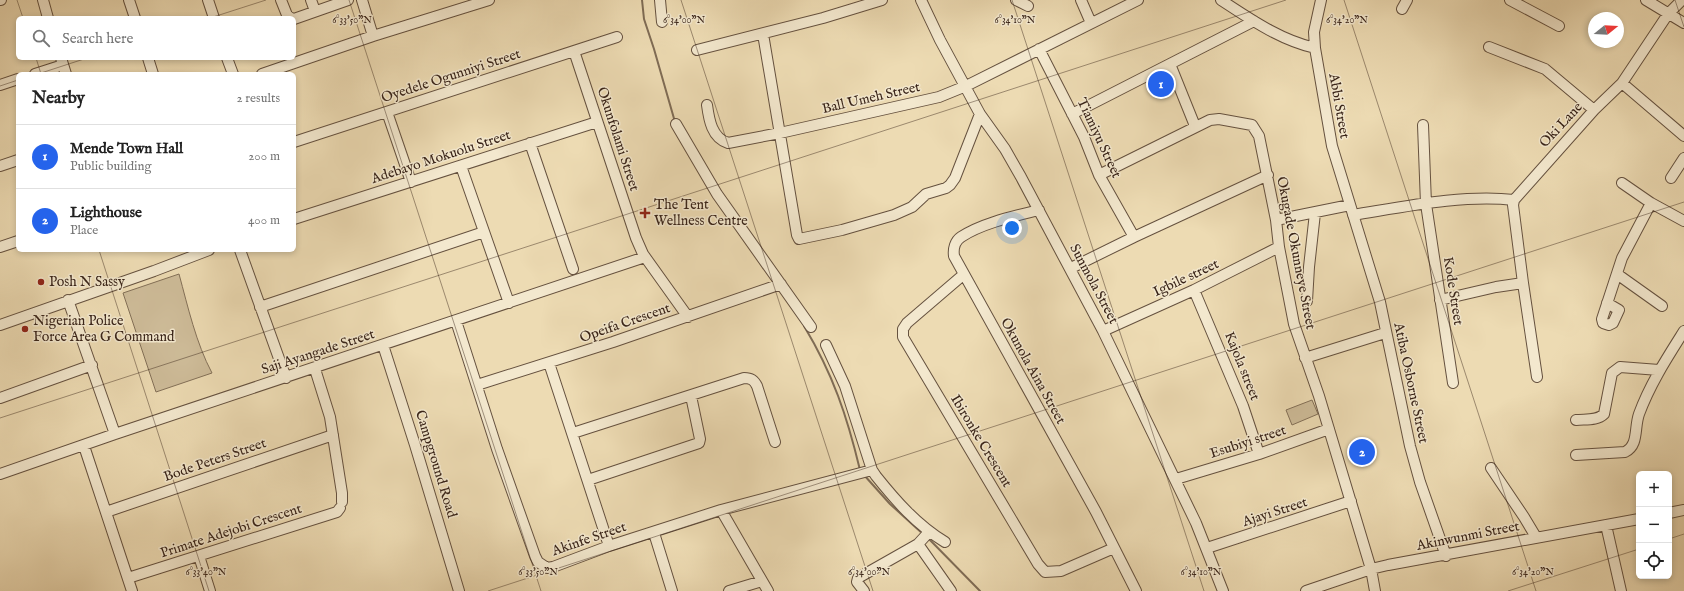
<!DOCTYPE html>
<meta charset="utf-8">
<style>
:root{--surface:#fff;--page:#f6f6f6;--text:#222;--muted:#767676;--line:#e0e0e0;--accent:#2563eb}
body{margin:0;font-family:"IM FELL English",serif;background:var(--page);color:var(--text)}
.controls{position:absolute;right:12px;bottom:12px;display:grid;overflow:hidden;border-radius:6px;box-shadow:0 2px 6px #0003}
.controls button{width:36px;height:36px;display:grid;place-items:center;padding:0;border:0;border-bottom:1px solid var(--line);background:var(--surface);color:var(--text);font:20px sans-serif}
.compass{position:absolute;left:1588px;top:12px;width:36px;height:36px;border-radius:50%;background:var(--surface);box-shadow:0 2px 6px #0003;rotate:72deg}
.you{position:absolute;left:1012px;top:228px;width:14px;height:14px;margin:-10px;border:3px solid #fff;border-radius:50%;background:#1a73e8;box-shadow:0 0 0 6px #1a73e833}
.badge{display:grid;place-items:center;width:26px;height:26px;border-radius:50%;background:var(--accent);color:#fff;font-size:13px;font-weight:700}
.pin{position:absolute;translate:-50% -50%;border:2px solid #fff;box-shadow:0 1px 4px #0006}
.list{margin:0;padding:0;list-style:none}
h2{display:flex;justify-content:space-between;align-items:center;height:52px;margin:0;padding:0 16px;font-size:17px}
h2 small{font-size:13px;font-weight:400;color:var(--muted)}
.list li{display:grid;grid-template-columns:26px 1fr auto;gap:12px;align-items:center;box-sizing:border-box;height:64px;padding:0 16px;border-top:1px solid var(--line)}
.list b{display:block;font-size:15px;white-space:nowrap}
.list p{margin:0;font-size:13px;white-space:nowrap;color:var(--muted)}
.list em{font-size:13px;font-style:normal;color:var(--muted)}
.icon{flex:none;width:22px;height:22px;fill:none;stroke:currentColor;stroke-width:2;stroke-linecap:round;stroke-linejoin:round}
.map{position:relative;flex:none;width:1684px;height:591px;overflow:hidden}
.search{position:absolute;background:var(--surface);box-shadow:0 2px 6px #0003;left:16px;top:16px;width:280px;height:44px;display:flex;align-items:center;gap:10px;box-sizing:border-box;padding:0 14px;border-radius:6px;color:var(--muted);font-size:15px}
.panel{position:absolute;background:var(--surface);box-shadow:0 2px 6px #0003;left:16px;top:72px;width:280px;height:180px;border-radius:6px}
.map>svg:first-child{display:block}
</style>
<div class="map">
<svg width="1684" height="591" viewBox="0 0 1684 591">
<rect width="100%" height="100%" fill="#eddbb3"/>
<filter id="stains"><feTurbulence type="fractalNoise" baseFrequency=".005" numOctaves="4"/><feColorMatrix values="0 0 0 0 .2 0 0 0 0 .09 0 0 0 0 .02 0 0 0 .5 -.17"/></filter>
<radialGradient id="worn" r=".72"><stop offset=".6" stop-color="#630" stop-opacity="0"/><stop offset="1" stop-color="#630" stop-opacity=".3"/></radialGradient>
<path fill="#cebc99" stroke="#837058" d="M 179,274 C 188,307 196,343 212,373 L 156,392 L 123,293 Z
M 1312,400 L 1318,414 L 1292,425 L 1286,410 Z"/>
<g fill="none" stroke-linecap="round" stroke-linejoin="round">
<path stroke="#7f6c55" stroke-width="2" d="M 642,0 L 644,19 L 654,49 L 675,122
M 804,326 C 833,374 847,416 860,470
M 864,475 L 890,504 L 923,534
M 928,538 L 980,591"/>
<defs>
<path id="minor" d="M 0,0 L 1,0
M 43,0 L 48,18
M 129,0 L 135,18
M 208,0 L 214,18
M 281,0 L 287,15 L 291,18
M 311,0 L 315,11
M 362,0 L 373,36
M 660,0 L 662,22
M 921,0 L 940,40 L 980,114 L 1005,149 L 1021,177 L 1103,331 L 1196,523 L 1223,591
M 1016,0 L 1028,6
M 1081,0 L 1091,23
M 1221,0 C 1250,19 1280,40 1315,48
M 1321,0 L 1314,32 L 1315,48 L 1332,146 L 1380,302 L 1410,446 L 1420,482 L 1446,556
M 1510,0 L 1559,26
M 1646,0 L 1684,23
M 1402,9 L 1407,0
M 294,19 L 348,0
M 763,34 L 797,235 L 799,239 L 842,230 L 894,215 L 912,207 L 926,194 L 946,188 L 950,185 L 955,178 L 980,114
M 1489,47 L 1545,69 L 1594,110
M 1039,49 L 1084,137 L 1099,175 L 1134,237
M 697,50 L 823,18 L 882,0
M 574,51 L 636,238 L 643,254 L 688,317
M 61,58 L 66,74
M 148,58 L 153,74
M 227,58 L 233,74
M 1170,64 L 1195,126
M 35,74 L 63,65
M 262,74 L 373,36 L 489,0
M 1622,83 L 1684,136
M 0,85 L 18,79
M 707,105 C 709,120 712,138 728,143 L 780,133 L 939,97 L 966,86 L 1138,0
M 387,112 L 411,182
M 1072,114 L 1254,21
M 676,124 L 717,194 L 811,327
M 1423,125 L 1426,204 L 1453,383
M 294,142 L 617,37
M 530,143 L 573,269
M 0,166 L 18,160
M 461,166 L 509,303
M 1099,175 L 1210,120 L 1219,119 L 1252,125 L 1259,136 L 1276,220 L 1279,247 L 1294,324 L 1319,396 L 1371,569 L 1375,591
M 1671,178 L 1684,158
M 1622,183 L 1651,203 L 1684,221
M 1039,210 C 1015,216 982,223 961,237 C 955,241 953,249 954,256 L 1096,512 L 1136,591
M 1353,215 C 1403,207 1464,194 1514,200
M 294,219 L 597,122
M 1276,220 L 1350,205
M 0,247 L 18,241
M 240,250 L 286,378
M 1071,268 L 1134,237 L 1268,175
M 1617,274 L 1662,306
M 963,275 L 907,323 L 903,329 L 903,337 L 1038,564 L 1045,572 L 1061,571 L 1114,548
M 1523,283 L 1537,377
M 1194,290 L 1243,406 L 1259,454
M 68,300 L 115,434
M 1440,300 L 1496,287 L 1523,283 L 1513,205 L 1514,200 L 1594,110 L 1622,83 L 1668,14 L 1682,0
M 1307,301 L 1309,267 L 1315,213
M 1607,303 L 1619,310 L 1613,323 L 1609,325 L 1603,323 L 1602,319 L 1622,258 L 1651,203
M 260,307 L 484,232
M 456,321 L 497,449 L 535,556 L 538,562 L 547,568 L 553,567 L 609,546 L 721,510 L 872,470
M 0,325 L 154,271 L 209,250
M 1103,331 L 1194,290 L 1279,247
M 383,345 L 415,445 L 459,591
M 826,345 L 845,386 L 872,470 L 876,476 C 896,501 917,525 945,542
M 1305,358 L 1385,333
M 549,363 L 609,546
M 315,369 L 330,417 L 342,493 L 342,502
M 477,385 L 613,342 L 781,284
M 0,398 L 92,365
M 1576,420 C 1586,419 1597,421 1604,414 L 1612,373 L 1620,367 L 1659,370
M 573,433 L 744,378 C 751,378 754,380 757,386 L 775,442
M 84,446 L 132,591
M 1576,455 L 1625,452 C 1639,445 1634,428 1639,414 C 1650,384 1667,358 1684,331
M 1491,468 L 1524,517 L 1536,537
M 0,474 L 115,434 L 645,257
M 1176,479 L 1259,454 L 1329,429
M 588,480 L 699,443 L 700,439 L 691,396
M 721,510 L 768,591
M 106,512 L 333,435
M 1669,513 L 1684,510
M 1606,525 L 1621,591
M 929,532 L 918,544 L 951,591
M 654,533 L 672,591
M 1207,548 L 1351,501
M 199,556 L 210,591
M 128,578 L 337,512 L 340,508
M 729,591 L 762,581
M 864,591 L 857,582 L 858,578 L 918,544
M 1306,591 L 1371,569 L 1388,565 L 1639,519"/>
</defs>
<use href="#minor" stroke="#65513f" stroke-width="12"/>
<use href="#minor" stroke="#f3e8ce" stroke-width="10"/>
</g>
<path fill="none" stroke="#382318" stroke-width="1" stroke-opacity="0.45" d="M 17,0 L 23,18M 349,0 L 541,591M 681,0 L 873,591M 1012,0 L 1204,591M 1344,0 L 1536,591M 1675,0 L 1684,27M 210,18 L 266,0M 36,58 L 41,74M 38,74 L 87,58M 0,86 L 18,80M 99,250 L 209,591M 0,418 L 1286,0M 1669,539 L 1684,534M 488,591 L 1684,202M 1508,591 L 1639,549"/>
<g fill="#8f2418" stroke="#f3e8ce" stroke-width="1.5">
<path d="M643 207h4v4h4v4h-4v4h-4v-4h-4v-4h4z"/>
<circle cx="41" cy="282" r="4"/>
<circle cx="25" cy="329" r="4"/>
</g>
<g text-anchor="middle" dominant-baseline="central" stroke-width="3" stroke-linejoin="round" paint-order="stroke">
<g font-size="14" fill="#382318" stroke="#f3e8ce">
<text transform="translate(451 76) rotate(-18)">Oyedele Ogunniyi Street</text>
<text transform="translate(871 98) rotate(-13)">Ball Umeh Street</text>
<text transform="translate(1339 106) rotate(80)">Abbi Street</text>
<text transform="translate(1561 125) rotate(-47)">Oki Lane</text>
<text transform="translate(1099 138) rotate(65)">Tiamiyu Street</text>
<text transform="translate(618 139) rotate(72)">Okunfolami Street</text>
<text transform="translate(441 157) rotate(-18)">Adebayo Mokuolu Street</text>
<text transform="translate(1296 253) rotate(79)">Okugade Okunneye Street</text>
<text transform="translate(1186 278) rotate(-25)">Igbile street</text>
<text transform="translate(1094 284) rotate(62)">Sunmola Street</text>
<text transform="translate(1453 291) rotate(81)">Kode Street</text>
<text transform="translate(625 323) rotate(-19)">Opeifa Crescent</text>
<text transform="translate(318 352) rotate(-18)">Saji Ayangade Street</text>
<text transform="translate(1242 366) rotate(68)">Kajola street</text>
<text transform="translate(1033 371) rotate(61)">Okunola Aina Street</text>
<text transform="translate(1411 383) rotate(78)">Atiba Osborne Street</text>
<text transform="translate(981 441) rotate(59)">Ibironke Crescent</text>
<text transform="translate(1248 442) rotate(-18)">Esubiyi street</text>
<text transform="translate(215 460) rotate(-19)">Bode Peters Street</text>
<text transform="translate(436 464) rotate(73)">Campground Road</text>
<text transform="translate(1275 512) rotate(-18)">Ajayi Street</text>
<text transform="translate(231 531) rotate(-18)">Primate Adejobi Crescent</text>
<text transform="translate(1468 536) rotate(-11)">Akinwunmi Street</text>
<text transform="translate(589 539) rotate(-19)">Akinfe Street</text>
</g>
<g font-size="14" fill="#382318" stroke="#f3e8ce" text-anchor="start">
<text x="654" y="205">The Tent<tspan x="654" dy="16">Wellness Centre</tspan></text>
<text x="49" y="282">Posh N Sassy</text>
<text x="33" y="321">Nigerian Police<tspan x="33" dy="16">Force Area G Command</tspan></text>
</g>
</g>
<g font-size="10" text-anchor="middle" fill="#382318" stroke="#f3e8ce" stroke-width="3" stroke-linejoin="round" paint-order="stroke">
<text x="352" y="23">6°33'50"N</text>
<text x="684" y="23">6°34'00"N</text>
<text x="1015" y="23">6°34'10"N</text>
<text x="1347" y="23">6°34'20"N</text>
<text x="206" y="575">6°33'40"N</text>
<text x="538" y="575">6°33'50"N</text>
<text x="869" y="575">6°34'00"N</text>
<text x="1201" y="575">6°34'10"N</text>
<text x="1533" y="575">6°34'20"N</text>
</g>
<rect width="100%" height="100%" filter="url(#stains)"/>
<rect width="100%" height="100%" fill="url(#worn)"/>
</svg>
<div class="controls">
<button>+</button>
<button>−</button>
<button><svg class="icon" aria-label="locate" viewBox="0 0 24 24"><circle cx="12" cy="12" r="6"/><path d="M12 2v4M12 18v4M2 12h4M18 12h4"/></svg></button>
</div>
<svg class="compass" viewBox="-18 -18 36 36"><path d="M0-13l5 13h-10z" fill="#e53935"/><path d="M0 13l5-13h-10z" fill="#767676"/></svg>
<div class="you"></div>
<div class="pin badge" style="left:1161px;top:84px">1</div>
<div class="pin badge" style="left:1362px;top:452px">2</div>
<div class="search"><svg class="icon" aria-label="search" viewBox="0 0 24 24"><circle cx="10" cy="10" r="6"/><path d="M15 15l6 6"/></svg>Search here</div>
<section class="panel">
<h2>Nearby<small>2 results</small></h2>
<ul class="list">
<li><span class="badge">1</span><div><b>Mende Town Hall</b><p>Public building</p></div><em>200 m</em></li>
<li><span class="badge">2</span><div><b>Lighthouse</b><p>Place</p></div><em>400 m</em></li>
</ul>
</section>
</div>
